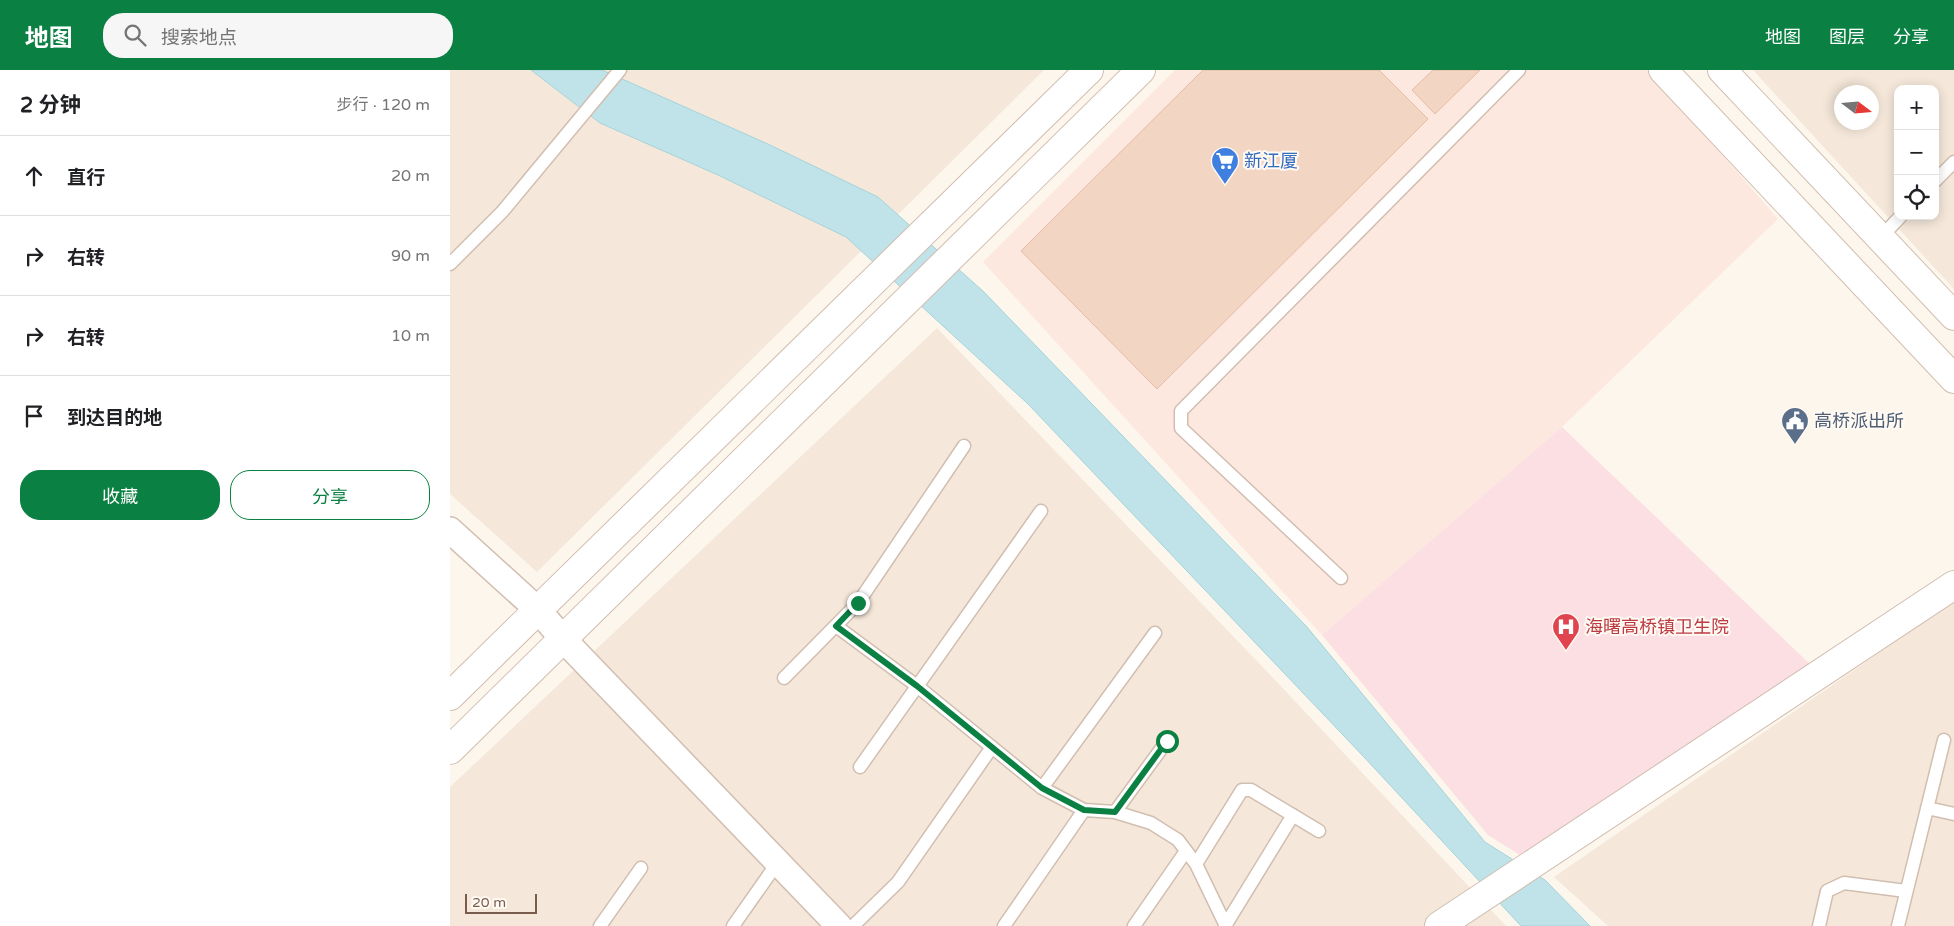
<!DOCTYPE html>
<html lang="zh">
<meta charset="utf-8">
<style>
:root{--surface:#fff;--page:#f6f6f6;--text:#202124;--muted:#757577;--line:#e0e0e0;--accent:#0b8043}
body{margin:0;font-family:"Varela Round","Noto Sans SC",sans-serif;background:var(--page);color:var(--text)}
.controls{position:absolute;right:15px;top:15px;display:grid;overflow:hidden;border-radius:10px;box-shadow:0 2px 12px #0003}
.controls button{width:45px;height:45px;display:grid;place-items:center;padding:0;border:0;border-bottom:1px solid var(--line);background:var(--surface);color:var(--text);font:25px sans-serif}
.compass{position:absolute;left:1384px;top:15px;width:45px;height:45px;border-radius:50%;background:var(--surface);box-shadow:0 2px 12px #0003;rotate:106deg}
.scale{position:absolute;left:15px;bottom:12px;width:72px;box-sizing:border-box;padding-left:5px;border:2px solid #7a5c4d;border-top:0;font-size:14px;line-height:18px;white-space:nowrap;color:#7a5c4d;-webkit-text-stroke:4px #fffaf3;paint-order:stroke}
.stop{position:absolute;width:15px;height:15px;margin:-11px;border:4px solid #0b8043;border-radius:50%;background:#fff}
.stop.end{background:#0b8043;border-color:#fff;box-shadow:0 1px 5px #0008}
.list{margin:0;padding:0;list-style:none}
h2{display:flex;justify-content:space-between;align-items:center;height:65px;margin:0;padding:0 20px;font-size:21px}
h2 small{font-size:16px;font-weight:400;color:var(--muted)}
.list li{display:grid;grid-template-columns:32px 1fr auto;gap:15px;align-items:center;box-sizing:border-box;height:80px;padding:0 20px;border-top:1px solid var(--line)}
.list b{display:block;font-size:19px;white-space:nowrap}
.list em{font-size:16px;font-style:normal;color:var(--muted)}
.actions{display:flex;gap:10px;padding:15px 20px}
.actions a{flex:1;padding:11px 0;border:1px solid var(--accent);border-radius:20px;text-align:center;font-size:18px;color:var(--accent)}
.actions .main{background:var(--accent);color:#fff}
.icon{flex:none;width:28px;height:28px;fill:none;stroke:currentColor;stroke-width:2;stroke-linecap:round;stroke-linejoin:round}
.map{position:relative;flex:none;width:1504px;height:856px;overflow:hidden}
header{display:flex;align-items:center;gap:30px;box-sizing:border-box;height:70px;padding:0 25px;background:var(--accent);color:#fff}
header strong{font-size:24px}
nav{display:flex;gap:28px;margin-inline-start:auto;font-size:18px}
.search{width:350px;height:45px;background:var(--page);display:flex;align-items:center;gap:12px;box-sizing:border-box;padding:0 18px;border-radius:20px;color:var(--muted);font-size:19px}
main{display:flex}
aside{flex:1;background:var(--surface)}
.map>svg:first-child{display:block}
</style>
<header>
<strong>地图</strong>
<div class="search"><svg class="icon" aria-label="search" viewBox="0 0 24 24"><circle cx="10" cy="10" r="6"/><path d="M15 15l6 6"/></svg>搜索地点</div>
<nav><a>地图</a><a>图层</a><a>分享</a></nav>
</header>
<main>
<aside>
<h2>2 分钟<small>步行 · 120 m</small></h2>
<ul class="list">
<li><svg class="icon" aria-label="ahead" viewBox="0 0 24 24"><path d="M12 20V5M6 11l6-6 6 6"/></svg><div><b>直行</b></div><em>20 m</em></li>
<li><svg class="icon" aria-label="right" viewBox="0 0 24 24"><path d="M7 20v-9h11M14 6l5 5-5 5"/></svg><div><b>右转</b></div><em>90 m</em></li>
<li><svg class="icon" aria-label="right" viewBox="0 0 24 24"><path d="M7 20v-9h11M14 6l5 5-5 5"/></svg><div><b>右转</b></div><em>10 m</em></li>
<li><svg class="icon" aria-label="arrive" viewBox="0 0 24 24"><path d="M6 21V4h12l-3 4 3 4H6"/></svg><div><b>到达目的地</b></div></li>
</ul>
<div class="actions"><a class="main">收藏</a><a>分享</a></div>
</aside>
<div class="map">
<svg width="1504" height="856" viewBox="0 0 1504 856">
<rect width="100%" height="100%" fill="#fdf6ec"/>
<path fill="#f5e8da" fill-rule="evenodd" d="M 0,0 L 594,0 L 87,502 L 0,424 Z
M 1303,0 L 1504,0 L 1504,219 ZM 1448,19 L 1485,19 L 1485,146 L 1448,146 ZM 1392,22 L 1422,22 L 1422,52 L 1392,52 Z
M 487,258 L 827,612 L 1056,856 L 0,856 L 0,717 Z
M 1504,531 L 1504,856 L 1158,856 L 1104,807 Z"/>
<path fill="#fde8e0" d="M 725,0 L 1199,0 L 1328,149 L 1112,357 L 872,565 L 533,192 Z"/>
<path fill="#fbdfe3" d="M 1112,357 L 1363,597 L 1070,785 L 1038,765 L 872,565 Z"/>
<path fill="#bfe3e8" stroke="#a5d3da" d="M 81,0 L 152,0 L 320,75 L 428,127 L 534,222 L 857,557 L 1035,772 L 1095,810 L 1140,856 L 1071,856 L 913,686 L 578,334 L 396,167 L 268,105 L 150,53 Z"/>
<path fill="#f3d5c3" stroke="#e6bba3" d="M 753,0 L 929,0 L 978,49 L 707,319 L 571,181 Z
M 983,0 L 1030,0 L 985,44 L 962,20 Z"/>
<g fill="none" stroke-linecap="round" stroke-linejoin="round">
<defs>
<path id="service" d="M 1485,111 L 1504,92
M 1430,168 L 1451,146
M 0,194 L 52,142 L 170,0
M 891,508 L 731,358 L 731,341 L 1069,0
M 386,556 L 467,616 L 592,718 L 634,740 L 665,742 L 701,753 L 728,770 L 746,794 L 776,856
M 334,608 L 408,533 L 514,376
M 410,697 L 591,441
M 592,718 L 705,563
M 1477,738 L 1504,744
M 665,742 L 717,671
M 746,794 L 792,720 L 801,720 L 869,761
M 150,856 L 191,798
M 283,856 L 328,792
M 403,856 L 448,812 L 542,677
M 554,856 L 634,740
M 684,856 L 736,781
M 775,856 L 843,745
M 1369,856 L 1377,821 L 1394,813 L 1456,821
M 1448,856 L 1494,670"/>
<path id="minor" d="M 0,460 L 88,540 L 113,569 L 389,856"/>
<path id="tertiary" d="M 1213,0 L 1504,309
M 1272,0 L 1504,246
M 0,626 L 639,0
M 0,680 L 691,0
M 989,856 L 1504,515"/>
</defs>
<use href="#service" stroke="#d1beb0" stroke-width="15"/>
<use href="#minor" stroke="#d1beb0" stroke-width="28"/>
<use href="#tertiary" stroke="#d1beb0" stroke-width="30"/>
<use href="#service" stroke="#fff" stroke-width="12"/>
<use href="#minor" stroke="#fff" stroke-width="25"/>
<use href="#tertiary" stroke="#fff" stroke-width="28"/>
</g>
<g fill="none" stroke-linecap="round" stroke-linejoin="round">
<path stroke="#0b8043" stroke-width="6" d="M 408,533 L 386,556 L 467,616 L 592,718 L 634,740 L 665,742 L 717,671"/>
</g>
<defs>
<symbol id="supermarket-pin" viewBox="-11 -11 22 30"><path d="M0 17L-7.5 6A9.5 9.5 0 1 1 7.5 6Z" fill="#3f7fe0" stroke="#fffaf3"/><path d="M-6-5.5h2.5l.6 2H6L4.5 2H-2.5L-4.4-4H-6ZM-1.5 3.2a1.3 1.3 0 1 0 .1 0ZM3 3.2a1.3 1.3 0 1 0 .1 0Z" fill="#fff"/></symbol>
<symbol id="civic-pin" viewBox="-11 -11 22 30"><path d="M0 17L-7.5 6A9.5 9.5 0 1 1 7.5 6Z" fill="#5c6f8a" stroke="#fffaf3"/><path d="M-.6-6.5H3V-4.5H.6V-3L4-1V1h2V6H-6V1h2V-1L-.6-3ZM-1.2 2.5V6h2.4V2.5Z" fill="#fff"/></symbol>
<symbol id="hospital-pin" viewBox="-11 -11 22 30"><path d="M0 17L-7.5 6A9.5 9.5 0 1 1 7.5 6Z" fill="#e0444e" stroke="#fffaf3"/><path d="M-5-5h3v3.5h4V-5h3V5h-3V1.5h-4V5h-3Z" fill="#fff"/></symbol>
</defs>
<g fill-rule="evenodd">
<use href="#supermarket-pin" x="759" y="75" width="32" height="43"/>
<use href="#civic-pin" x="1329" y="335" width="32" height="43"/>
<use href="#hospital-pin" x="1100" y="541" width="32" height="43"/>
</g>
<g text-anchor="middle" dominant-baseline="central" stroke-width="4" stroke-linejoin="round" paint-order="stroke">
<g font-size="18" fill="#366cbe" stroke="#fffaf3" text-anchor="start">
<text x="794" y="91">新江厦</text>
</g>
<g font-size="18" fill="#4e5e75" stroke="#fffaf3" text-anchor="start">
<text x="1364" y="351">高桥派出所</text>
</g>
<g font-size="18" fill="#be3a42" stroke="#fffaf3" text-anchor="start">
<text x="1135" y="557">海曙高桥镇卫生院</text>
</g>
</g>
</svg>
<div class="controls">
<button>+</button>
<button>−</button>
<button><svg class="icon" aria-label="locate" viewBox="0 0 24 24"><circle cx="12" cy="12" r="6"/><path d="M12 2v4M12 18v4M2 12h4M18 12h4"/></svg></button>
</div>
<svg class="compass" viewBox="-18 -18 36 36"><path d="M0-13l5 13h-10z" fill="#e53935"/><path d="M0 13l5-13h-10z" fill="#757577"/></svg>
<div class="scale">20 m</div>
<div class="stop" style="left:717px;top:671px"></div>
<div class="stop end" style="left:408px;top:533px"></div>
</div>
</main>
